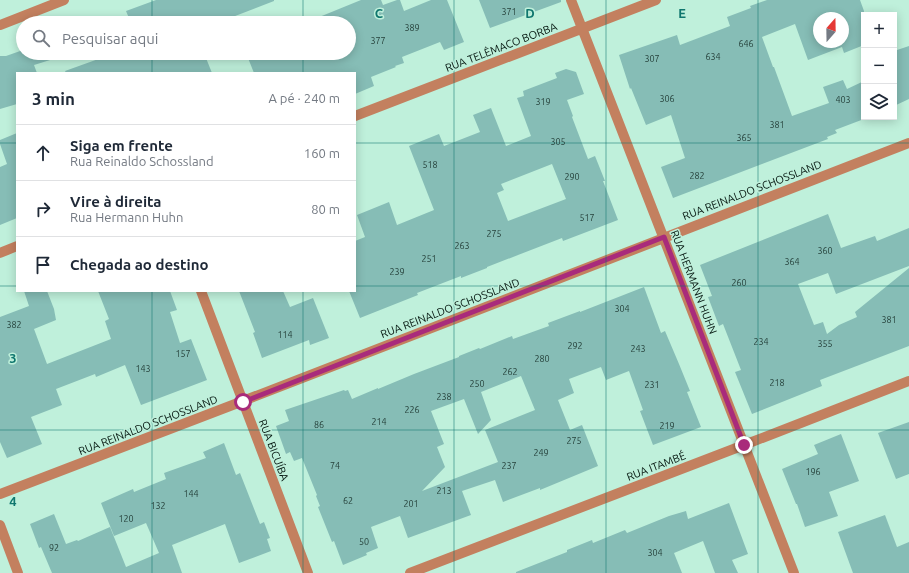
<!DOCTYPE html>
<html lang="pt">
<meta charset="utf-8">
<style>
:root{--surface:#fff;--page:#f6f6f7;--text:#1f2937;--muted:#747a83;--line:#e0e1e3}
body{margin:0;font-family:Ubuntu,sans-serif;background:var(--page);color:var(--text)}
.controls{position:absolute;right:12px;top:12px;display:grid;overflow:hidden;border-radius:0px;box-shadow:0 2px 10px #0003}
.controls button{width:36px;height:36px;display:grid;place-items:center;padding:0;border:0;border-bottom:1px solid var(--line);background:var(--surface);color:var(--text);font:20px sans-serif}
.compass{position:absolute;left:813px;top:12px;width:36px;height:36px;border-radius:50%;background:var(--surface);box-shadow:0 2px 10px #0003;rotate:20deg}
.stop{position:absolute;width:12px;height:12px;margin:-9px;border:3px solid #a92b7b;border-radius:50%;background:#fff}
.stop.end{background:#a92b7b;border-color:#fff;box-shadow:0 1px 4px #0008}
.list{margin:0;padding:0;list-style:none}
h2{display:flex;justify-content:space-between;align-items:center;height:52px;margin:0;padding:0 16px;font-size:17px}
h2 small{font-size:13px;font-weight:400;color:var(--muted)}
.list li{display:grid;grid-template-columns:26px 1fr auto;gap:12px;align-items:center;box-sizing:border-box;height:56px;padding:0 16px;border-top:1px solid var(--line)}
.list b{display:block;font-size:15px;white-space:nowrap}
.list p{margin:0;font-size:13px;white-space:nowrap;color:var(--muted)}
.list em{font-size:13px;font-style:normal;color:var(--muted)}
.icon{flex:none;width:22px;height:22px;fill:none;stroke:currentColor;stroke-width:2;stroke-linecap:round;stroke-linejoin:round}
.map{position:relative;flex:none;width:909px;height:573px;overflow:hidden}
.search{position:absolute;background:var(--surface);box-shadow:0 2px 10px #0003;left:16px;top:16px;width:340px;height:44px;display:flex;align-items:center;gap:10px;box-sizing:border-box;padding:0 14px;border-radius:22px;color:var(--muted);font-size:15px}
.panel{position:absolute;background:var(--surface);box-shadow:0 2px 10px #0003;left:16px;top:72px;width:340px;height:220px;border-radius:0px}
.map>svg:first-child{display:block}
</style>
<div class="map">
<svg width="909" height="573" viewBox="0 0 909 573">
<rect width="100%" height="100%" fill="#bff0db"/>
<path fill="#86bdb6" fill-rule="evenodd" d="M 156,0 L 274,0 L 274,1 L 217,23 L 131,23 L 126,11 Z
M 361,0 L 381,0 L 383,5 L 397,0 L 400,0 L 404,11 L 431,0 L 447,0 L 464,42 L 444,50 L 440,42 L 402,57 L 404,63 L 395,66 L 396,67 L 371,77 L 374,86 L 355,94 L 355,73 L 254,73 L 246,53 L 284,53 L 286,59 L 302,53 L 349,53 L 349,23 L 307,23 L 307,22 Z
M 479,0 L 561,0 L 561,2 L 490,28 Z
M 767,0 L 860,0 L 864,11 L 864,45 L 844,53 L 842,47 L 808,60 L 795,24 L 762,37 L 773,67 L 774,67 L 792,116 L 829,103 L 823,87 L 843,80 L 847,89 L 864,81 L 864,119 L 835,130 L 837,133 L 827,137 L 828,139 L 673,198 L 661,167 L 685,158 L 671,115 L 646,125 L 631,88 L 630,89 L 619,55 L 677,35 L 680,45 L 730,26 L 727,17 L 751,8 L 750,6 ZM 819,18 L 843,18 L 843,42 L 819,42 Z
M 909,46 L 909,99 L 894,106 L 894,51 Z
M 23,50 L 23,53 L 62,53 L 63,56 L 34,65 L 37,73 L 17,73 L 17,104 L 0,109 L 0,56 L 6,56 Z
M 115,53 L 204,53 L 212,73 L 66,73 L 65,71 Z
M 566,69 L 576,72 L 584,94 L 567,100 L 573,116 L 572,117 L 588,159 L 595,156 L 605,181 L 603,181 L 618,220 L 563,241 L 562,238 L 487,267 L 487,268 L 461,278 L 461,276 L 417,293 L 418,295 L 360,318 L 349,291 L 355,291 L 355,241 L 365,237 L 357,215 L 389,202 L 397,225 L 434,210 L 409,146 L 439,134 L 444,146 L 480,132 L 473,115 L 491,108 L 506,146 L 531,136 L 517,98 L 524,96 L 523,91 L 557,78 L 555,73 ZM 552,164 L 566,199 L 508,221 L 497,193 L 504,190 L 501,184 Z
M 17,133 L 17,218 L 0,225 L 0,167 L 7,164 L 0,144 L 0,140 Z
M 828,214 L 841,248 L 875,236 L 877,241 L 909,228 L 909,266 L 836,294 L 828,273 L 798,284 L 814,325 L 823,322 L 827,334 L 839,325 L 857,317 L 855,312 L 909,268 L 909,346 L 820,380 L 822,386 L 752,414 L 735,372 L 741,370 L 723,324 L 719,326 L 708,297 L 712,296 L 700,265 Z
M 644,287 L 661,333 L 665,331 L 679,364 L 690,391 L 687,392 L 701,427 L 653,445 L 640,411 L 643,410 L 629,371 L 606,380 L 601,367 L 569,379 L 574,393 L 558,400 L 570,430 L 582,425 L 598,466 L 540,490 L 540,488 L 503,502 L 495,480 L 462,491 L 471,515 L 408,538 L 400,516 L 371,527 L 378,548 L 366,553 L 367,555 L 343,565 L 334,541 L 332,542 L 318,507 L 320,506 L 316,496 L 317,495 L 302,458 L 294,461 L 290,452 L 286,454 L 276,426 L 289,421 L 285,410 L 344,390 L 345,391 L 348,390 L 352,399 L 378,388 L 378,389 L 414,374 L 459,357 L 459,356 L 479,348 L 480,349 L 512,336 L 513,339 L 549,326 L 548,323 L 580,311 L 580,312 ZM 521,376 L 535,410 L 485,430 L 498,462 L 422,491 L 445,467 L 437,447 L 444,444 L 431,411 L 464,399 L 478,434 L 491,420 L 481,392 Z
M 24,291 L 47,291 L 54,309 L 56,320 L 34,329 L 47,364 L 111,339 L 105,321 L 109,319 L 98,291 L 170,291 L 177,310 L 170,312 L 180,343 L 191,339 L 207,380 L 141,405 L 125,365 L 96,377 L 95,374 L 56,389 L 62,405 L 31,417 L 42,444 L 7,458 L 0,442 L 0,317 L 29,306 Z
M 239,291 L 283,291 L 290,307 L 313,298 L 329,338 L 310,345 L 309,340 L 262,358 L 253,333 L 255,332 Z
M 909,422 L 909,474 L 896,479 L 878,433 Z
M 841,434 L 859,481 L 829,492 L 838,516 L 805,527 L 797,504 L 796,504 L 782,469 L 818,454 L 814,445 Z
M 224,443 L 236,475 L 240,473 L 260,524 L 264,522 L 270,538 L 267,539 L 271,551 L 239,563 L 225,524 L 172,545 L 182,573 L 52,573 L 41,547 L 39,548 L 30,524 L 54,514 L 66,544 L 77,540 L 78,541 L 110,527 L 126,567 L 159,553 L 146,523 L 114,536 L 101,503 L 133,489 L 134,492 L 166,479 L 164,473 L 206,458 L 203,452 Z
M 729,503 L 748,554 L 732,560 L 738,573 L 715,573 L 703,541 L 674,553 L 682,573 L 516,573 L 516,572 L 567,552 L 567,550 L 592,540 L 593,543 L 625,530 L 627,533 L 669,516 L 686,511 L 688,519 Z
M 885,515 L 897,547 L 909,542 L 909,573 L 853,573 L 838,532 Z"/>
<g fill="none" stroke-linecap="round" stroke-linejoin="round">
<path stroke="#c3805f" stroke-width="10" d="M 571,0 L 794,573
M 0,25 L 64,0
M 355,116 L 656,0
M 0,253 L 17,246
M 201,291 L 308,573
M 0,494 L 243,401 L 909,143
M 0,525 L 18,573
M 410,573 L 744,445 L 909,381"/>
</g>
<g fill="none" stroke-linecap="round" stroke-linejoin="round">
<path stroke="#a92b7b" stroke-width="5" d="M 243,402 L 664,237 L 744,445"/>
</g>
<path fill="none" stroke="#0f766e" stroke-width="1" stroke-opacity="0.55" d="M 152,0 L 152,23M 303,0 L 303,23M 454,0 L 454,573M 606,0 L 606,573M 758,0 L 758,573M 152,53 L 152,73M 303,53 L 303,73M 0,143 L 17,143M 355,143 L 909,143M 0,286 L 17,286M 355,286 L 909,286M 152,291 L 152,573M 303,291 L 303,573M 0,430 L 909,430"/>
<g text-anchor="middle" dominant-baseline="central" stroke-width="3" stroke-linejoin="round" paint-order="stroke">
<g font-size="9" fill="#25403a">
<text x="509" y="12">371</text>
<text x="412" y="28">389</text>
<text x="378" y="41">377</text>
<text x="746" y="44">646</text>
<text x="713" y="57">634</text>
<text x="652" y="59">307</text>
<text x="667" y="99">306</text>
<text x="843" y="100">403</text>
<text x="543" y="102">319</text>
<text x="777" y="125">381</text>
<text x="744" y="138">365</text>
<text x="558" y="142">305</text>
<text x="430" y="165">518</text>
<text x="697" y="176">282</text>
<text x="572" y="177">290</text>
<text x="587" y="218">517</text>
<text x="494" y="234">275</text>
<text x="462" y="246">263</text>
<text x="825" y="251">360</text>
<text x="429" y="259">251</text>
<text x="792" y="262">364</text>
<text x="397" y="272">239</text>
<text x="739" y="283">260</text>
<text x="622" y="309">304</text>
<text x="889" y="320">381</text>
<text x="14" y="325">382</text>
<text x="285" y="335">114</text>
<text x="761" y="342">234</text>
<text x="825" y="344">355</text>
<text x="575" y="346">292</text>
<text x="638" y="349">243</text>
<text x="183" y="354">157</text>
<text x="542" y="359">280</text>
<text x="143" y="369">143</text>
<text x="510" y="372">262</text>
<text x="777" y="383">218</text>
<text x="477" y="384">250</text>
<text x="652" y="385">231</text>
<text x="444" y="397">238</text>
<text x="412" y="410">226</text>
<text x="379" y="422">214</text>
<text x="319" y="425">86</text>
<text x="667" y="426">219</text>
<text x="574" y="441">275</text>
<text x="541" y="453">249</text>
<text x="335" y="466">74</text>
<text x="509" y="466">237</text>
<text x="813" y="472">196</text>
<text x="444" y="491">213</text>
<text x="191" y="494">144</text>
<text x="348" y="501">62</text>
<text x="411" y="504">201</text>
<text x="158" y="506">132</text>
<text x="126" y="519">120</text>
<text x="364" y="542">50</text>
<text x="54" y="548">92</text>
<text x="655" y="553">304</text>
</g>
<g font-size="11" fill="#051710" stroke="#bff0db">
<text transform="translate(501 47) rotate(-21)">RUA TELÊMACO BORBA</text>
<text transform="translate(752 190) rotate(-21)">RUA REINALDO SCHOSSLAND</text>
<text transform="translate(694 282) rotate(69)">RUA HERMANN HUHN</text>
<text transform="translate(450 308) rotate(-21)">RUA REINALDO SCHOSSLAND</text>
<text transform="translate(148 425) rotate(-21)">RUA REINALDO SCHOSSLAND</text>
<text transform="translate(274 450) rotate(69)">RUA BICUÍBA</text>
<text transform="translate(656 466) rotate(-21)">RUA ITAMBÉ</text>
</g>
</g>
<g font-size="13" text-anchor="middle" font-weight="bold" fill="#0f766e" stroke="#bff0db" stroke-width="3" stroke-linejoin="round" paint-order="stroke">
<text x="379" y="18">C</text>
<text x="530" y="18">D</text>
<text x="682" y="18">E</text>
<text x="13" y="363">3</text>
<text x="13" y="506">4</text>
</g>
</svg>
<div class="controls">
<button>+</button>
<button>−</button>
<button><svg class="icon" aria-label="layers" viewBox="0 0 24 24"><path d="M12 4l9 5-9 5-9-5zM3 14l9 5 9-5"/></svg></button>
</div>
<svg class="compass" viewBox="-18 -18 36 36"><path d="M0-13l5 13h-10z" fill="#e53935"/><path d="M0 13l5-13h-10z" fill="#747a83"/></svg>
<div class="stop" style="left:243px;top:402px"></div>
<div class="stop end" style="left:744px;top:445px"></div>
<div class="search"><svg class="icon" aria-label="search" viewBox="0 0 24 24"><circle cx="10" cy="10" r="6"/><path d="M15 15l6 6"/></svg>Pesquisar aqui</div>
<section class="panel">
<h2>3 min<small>A pé · 240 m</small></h2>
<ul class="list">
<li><svg class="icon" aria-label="ahead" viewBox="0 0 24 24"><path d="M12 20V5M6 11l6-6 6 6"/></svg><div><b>Siga em frente</b><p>Rua Reinaldo Schossland</p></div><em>160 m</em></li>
<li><svg class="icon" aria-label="right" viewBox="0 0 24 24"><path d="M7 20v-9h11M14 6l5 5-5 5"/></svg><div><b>Vire à direita</b><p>Rua Hermann Huhn</p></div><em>80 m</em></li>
<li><svg class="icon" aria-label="arrive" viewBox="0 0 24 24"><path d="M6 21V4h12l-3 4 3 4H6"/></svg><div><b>Chegada ao destino</b></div></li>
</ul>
</section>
</div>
